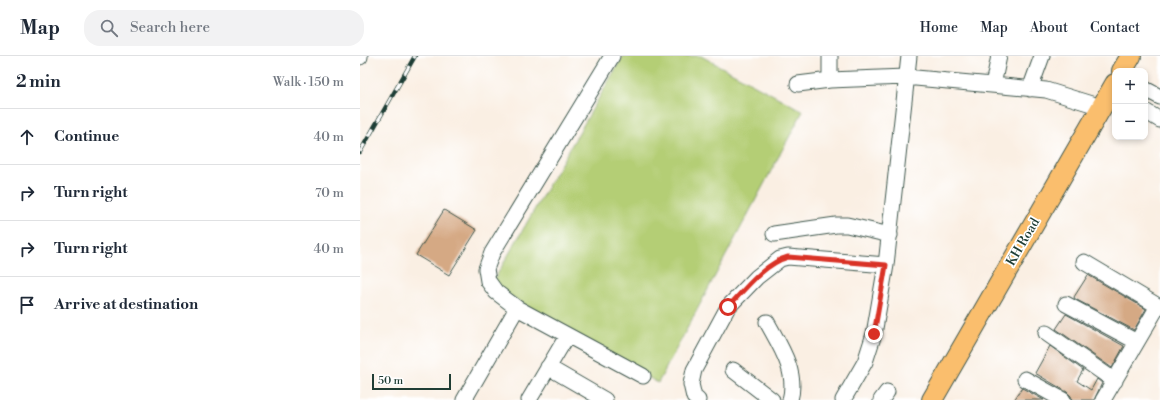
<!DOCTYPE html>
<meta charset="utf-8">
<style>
:root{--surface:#fff;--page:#f2f2f3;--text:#1f2937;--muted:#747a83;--line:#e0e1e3}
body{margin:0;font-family:"Libre Bodoni",serif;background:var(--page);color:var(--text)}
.controls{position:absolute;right:12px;top:12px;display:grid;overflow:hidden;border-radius:8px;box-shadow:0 2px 6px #0003}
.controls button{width:36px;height:36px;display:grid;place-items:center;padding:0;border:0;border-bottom:1px solid var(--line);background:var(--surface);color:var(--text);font:20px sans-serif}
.scale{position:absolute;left:12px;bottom:10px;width:79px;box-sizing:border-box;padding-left:4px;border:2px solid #1f3d34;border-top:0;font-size:11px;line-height:14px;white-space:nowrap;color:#1f3d34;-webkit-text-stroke:3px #fff;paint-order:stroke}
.stop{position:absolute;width:12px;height:12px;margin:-9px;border:3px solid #d93025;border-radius:50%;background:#fff}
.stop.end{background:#d93025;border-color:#fff;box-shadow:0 1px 4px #0008}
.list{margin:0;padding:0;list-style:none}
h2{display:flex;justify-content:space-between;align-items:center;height:52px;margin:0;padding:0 16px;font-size:17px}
h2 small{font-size:13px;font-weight:400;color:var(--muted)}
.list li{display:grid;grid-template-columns:26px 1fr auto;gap:12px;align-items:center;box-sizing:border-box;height:56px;padding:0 16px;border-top:1px solid var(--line)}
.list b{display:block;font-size:15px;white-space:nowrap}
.list em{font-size:13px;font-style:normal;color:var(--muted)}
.icon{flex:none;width:22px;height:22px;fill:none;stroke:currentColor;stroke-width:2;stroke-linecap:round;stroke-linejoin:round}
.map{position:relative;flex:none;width:800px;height:344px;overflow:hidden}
header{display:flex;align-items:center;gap:24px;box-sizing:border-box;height:56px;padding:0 20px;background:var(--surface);border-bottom:1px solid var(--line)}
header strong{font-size:19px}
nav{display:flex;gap:22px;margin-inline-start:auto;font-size:14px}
.search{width:280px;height:36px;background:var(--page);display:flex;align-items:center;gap:10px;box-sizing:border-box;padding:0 14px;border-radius:16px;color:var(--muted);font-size:15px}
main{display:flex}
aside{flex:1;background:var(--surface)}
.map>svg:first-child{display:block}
</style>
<header>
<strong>Map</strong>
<div class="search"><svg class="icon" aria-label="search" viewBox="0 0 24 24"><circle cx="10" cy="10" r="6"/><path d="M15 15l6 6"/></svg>Search here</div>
<nav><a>Home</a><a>Map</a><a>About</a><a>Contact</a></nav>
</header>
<main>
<aside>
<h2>2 min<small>Walk · 150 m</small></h2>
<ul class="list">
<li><svg class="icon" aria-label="ahead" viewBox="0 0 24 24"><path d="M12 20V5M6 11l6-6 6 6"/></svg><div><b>Continue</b></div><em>40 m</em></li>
<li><svg class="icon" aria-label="right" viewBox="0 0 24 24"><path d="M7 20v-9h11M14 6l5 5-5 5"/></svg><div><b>Turn right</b></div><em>70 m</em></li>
<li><svg class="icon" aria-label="right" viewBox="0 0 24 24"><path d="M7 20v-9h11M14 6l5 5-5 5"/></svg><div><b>Turn right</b></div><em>40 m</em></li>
<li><svg class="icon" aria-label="arrive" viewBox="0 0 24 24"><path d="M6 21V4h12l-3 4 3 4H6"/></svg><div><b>Arrive at destination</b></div></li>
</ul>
</aside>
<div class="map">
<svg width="800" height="344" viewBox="0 0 800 344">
<rect width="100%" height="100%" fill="#fff"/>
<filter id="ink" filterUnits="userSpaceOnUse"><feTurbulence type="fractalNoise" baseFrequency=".025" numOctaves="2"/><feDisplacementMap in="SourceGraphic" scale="8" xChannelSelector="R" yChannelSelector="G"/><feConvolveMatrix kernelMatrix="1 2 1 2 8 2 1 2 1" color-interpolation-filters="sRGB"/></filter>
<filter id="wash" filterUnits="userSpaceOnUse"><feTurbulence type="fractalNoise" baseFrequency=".012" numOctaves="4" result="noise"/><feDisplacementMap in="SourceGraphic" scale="16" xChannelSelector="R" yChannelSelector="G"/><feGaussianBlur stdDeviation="0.9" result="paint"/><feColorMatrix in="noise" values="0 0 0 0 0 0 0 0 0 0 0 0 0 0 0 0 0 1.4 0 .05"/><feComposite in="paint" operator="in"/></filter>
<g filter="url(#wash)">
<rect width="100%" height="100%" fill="#faefe3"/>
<path fill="#b4ce74" stroke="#6a8654" d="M 263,0 L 341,0 L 443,55 L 298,327 L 131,229 Z"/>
<g id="blocks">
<path fill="#d5a984" d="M 84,154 L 117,174 L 89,219 L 56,199 Z
M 728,219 L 786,253 L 774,274 L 715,243 L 714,241 Z
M 706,258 L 764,290 L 752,312 L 696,273 Z
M 690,290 L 723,314 L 717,325 L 731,334 L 737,323 L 742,327 L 734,344 L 712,344 L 711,340 L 707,336 L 675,317 Z
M 662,332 L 684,344 L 654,344 Z"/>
</g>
</g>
<g filter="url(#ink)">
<use href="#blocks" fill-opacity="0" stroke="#40584e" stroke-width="1"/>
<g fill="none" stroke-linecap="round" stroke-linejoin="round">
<defs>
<path id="minor" d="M 252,0 L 132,197 L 126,213 L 128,225 L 136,236 L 157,252 L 283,320
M 0,1 L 0,0
M 470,24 L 470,0
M 438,28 L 470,24 L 545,21 L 686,34 L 741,51
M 633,29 L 639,0
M 670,33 L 682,0
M 785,33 L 800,41
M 785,55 L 800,64
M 414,178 L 476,169 L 487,169 L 530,179
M 724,206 L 798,250 L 743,344
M 706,248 L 777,286
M 407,266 C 420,290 438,316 430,344
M 686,277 L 755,325
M 188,311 L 245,344
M 373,314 L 412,344
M 665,323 L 703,344
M 104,344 L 157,252
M 169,344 L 207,280
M 338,344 L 334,341 L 331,328 L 334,314 L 368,251 L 397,221 L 420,203 L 428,201 L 526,209
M 483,344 L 505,306 L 514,278 L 526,209 L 549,0
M 521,344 L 527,336"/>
<path id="major" d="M 762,15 L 771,0
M 572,344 L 755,28"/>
</defs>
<use href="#minor" stroke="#40584e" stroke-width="17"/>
<use href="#major" stroke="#40584e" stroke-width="22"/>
<use href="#minor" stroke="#fff" stroke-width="15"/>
<use href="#major" stroke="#fabe6d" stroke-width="20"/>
<defs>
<path id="rail" d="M 0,96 L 55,0"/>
</defs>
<use href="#rail" stroke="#1f3d34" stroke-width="4.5"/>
<use href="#rail" stroke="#fff" stroke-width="3" stroke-dasharray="9" stroke-linecap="butt"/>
</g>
</g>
<g fill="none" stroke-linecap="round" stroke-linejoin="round" filter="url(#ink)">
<path stroke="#d93025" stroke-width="5" d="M 368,251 C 384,234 405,207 428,201 L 526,209 L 514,278"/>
</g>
<g text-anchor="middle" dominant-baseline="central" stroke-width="3.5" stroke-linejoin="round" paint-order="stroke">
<g font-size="13" fill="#1f3d34" stroke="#fff">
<text transform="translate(663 186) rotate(-60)">KH Road</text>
</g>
</g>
</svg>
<div class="controls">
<button>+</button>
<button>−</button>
</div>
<div class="scale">50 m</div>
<div class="stop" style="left:368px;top:251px"></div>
<div class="stop end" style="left:514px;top:278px"></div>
</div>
</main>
